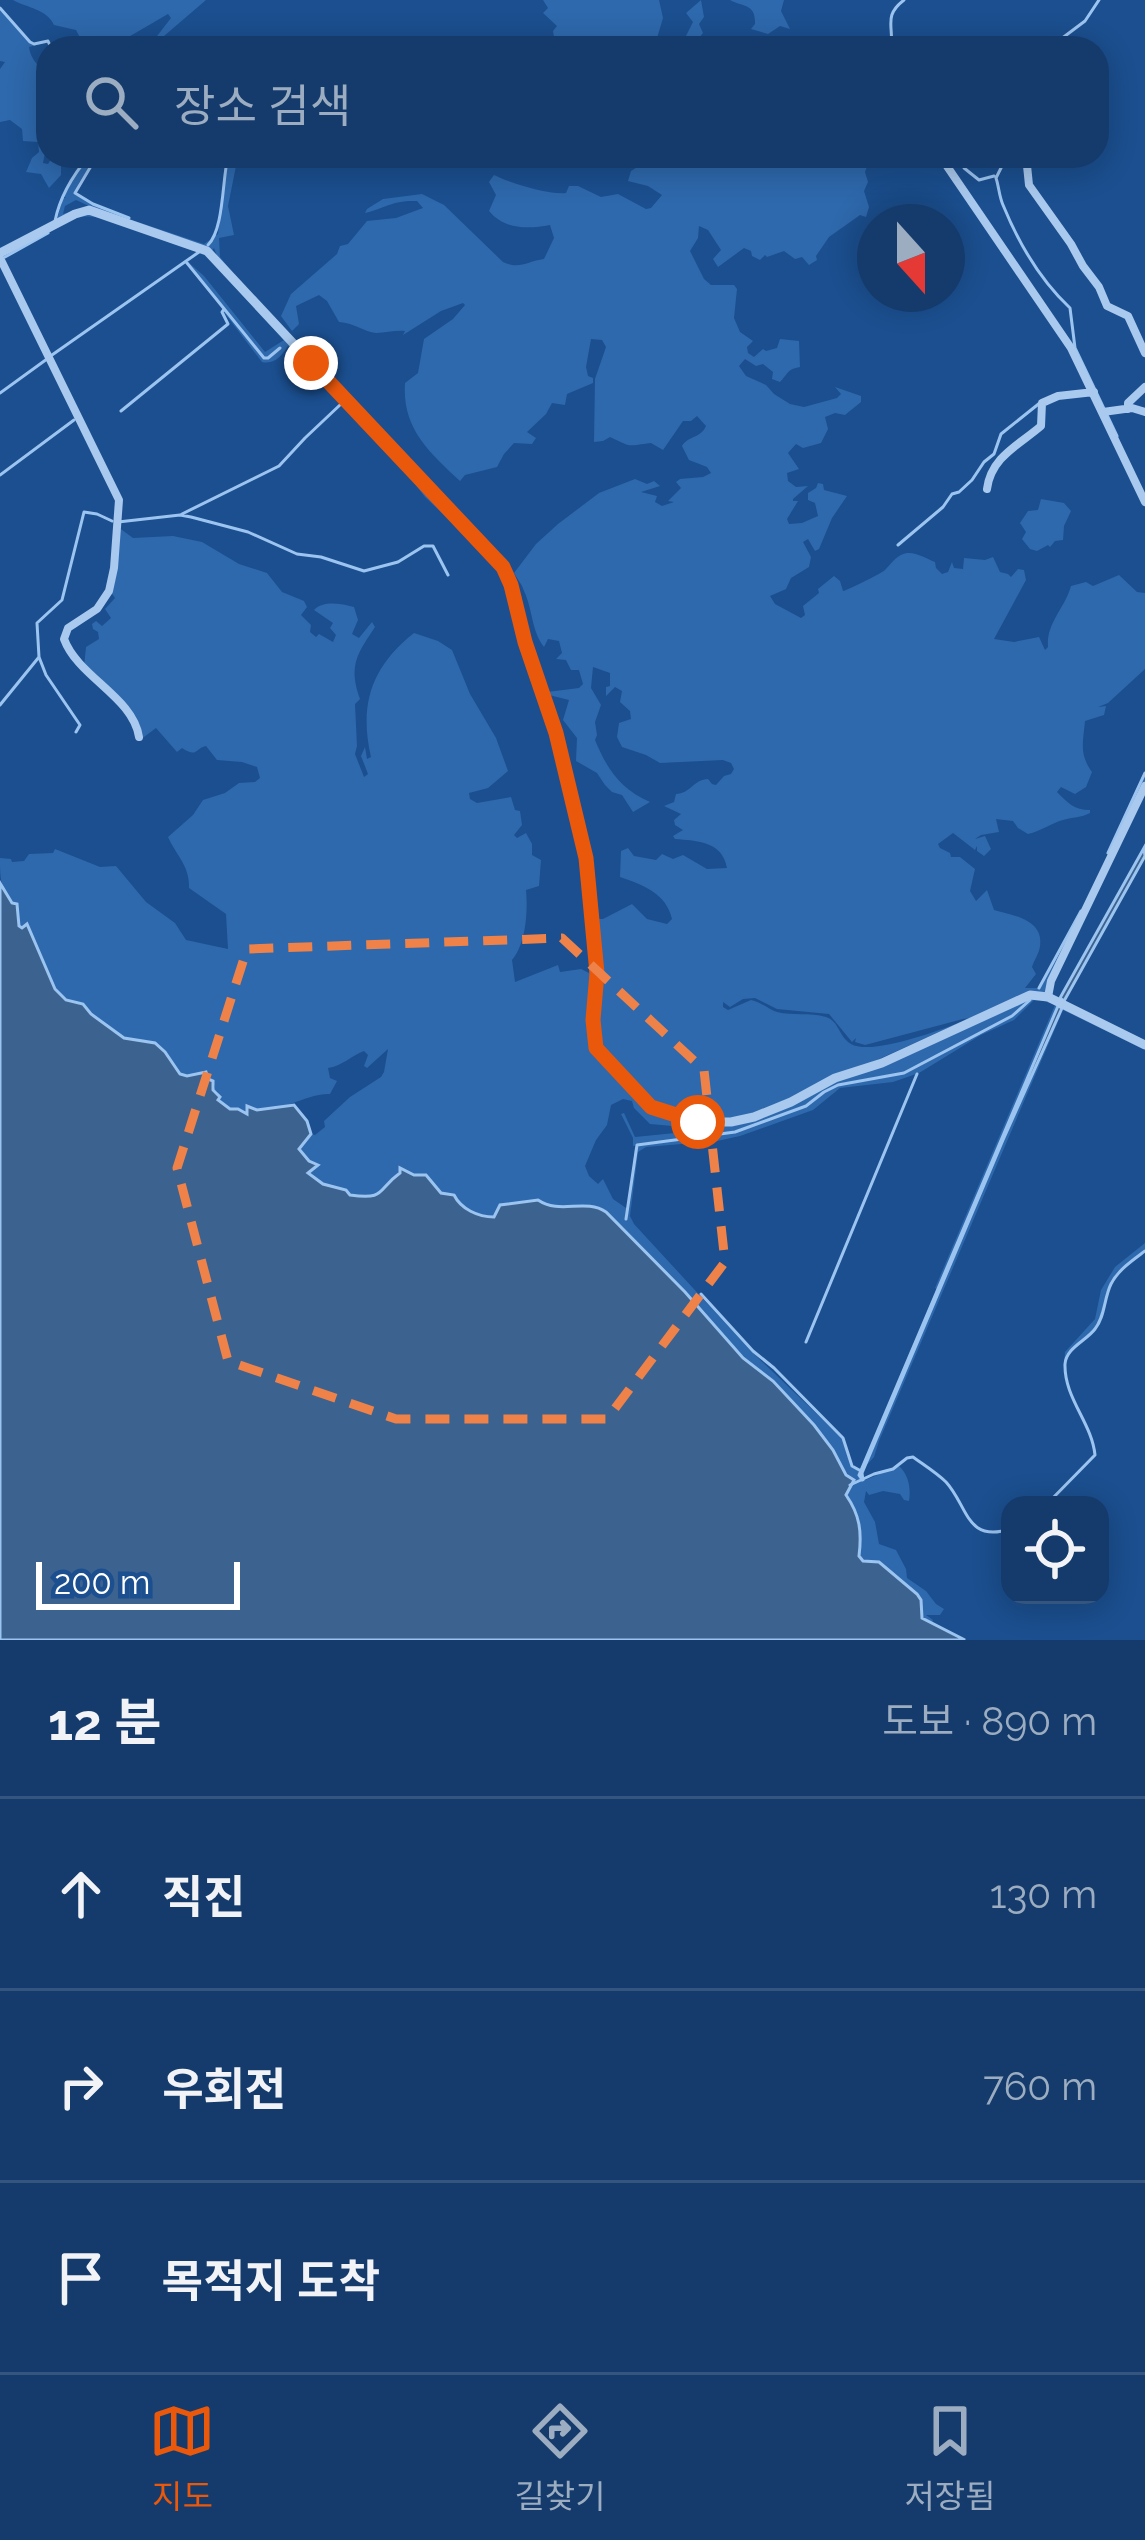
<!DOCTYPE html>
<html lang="ko">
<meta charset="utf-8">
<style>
:root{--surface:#143b6b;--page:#1d4271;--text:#f1f3f6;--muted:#9dadc1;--line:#33557e;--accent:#ea580c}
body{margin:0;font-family:Raleway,"Noto Sans KR",sans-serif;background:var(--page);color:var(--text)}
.controls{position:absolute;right:36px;bottom:36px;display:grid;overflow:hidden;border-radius:24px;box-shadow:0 6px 30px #0003}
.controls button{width:108px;height:108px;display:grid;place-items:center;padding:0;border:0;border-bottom:3px solid var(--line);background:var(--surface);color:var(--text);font:60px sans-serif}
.compass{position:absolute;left:857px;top:204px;width:108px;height:108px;border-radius:50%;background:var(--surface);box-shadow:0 6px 30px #0003;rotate:159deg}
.scale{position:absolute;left:36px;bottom:30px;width:204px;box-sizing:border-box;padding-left:12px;border:6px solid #fff;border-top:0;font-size:33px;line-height:42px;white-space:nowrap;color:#fff;-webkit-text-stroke:9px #1b4f8f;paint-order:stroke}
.stop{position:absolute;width:36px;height:36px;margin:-27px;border:9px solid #ea580c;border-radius:50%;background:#fff}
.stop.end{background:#ea580c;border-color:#fff;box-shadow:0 3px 12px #0008}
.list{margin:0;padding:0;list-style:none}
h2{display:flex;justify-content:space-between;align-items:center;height:156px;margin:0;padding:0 48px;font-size:51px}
h2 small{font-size:39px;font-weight:400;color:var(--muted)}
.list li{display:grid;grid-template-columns:78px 1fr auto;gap:36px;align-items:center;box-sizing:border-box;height:192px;padding:0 48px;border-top:3px solid var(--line)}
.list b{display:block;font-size:45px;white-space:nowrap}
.list em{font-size:39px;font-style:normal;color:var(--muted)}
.icon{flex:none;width:66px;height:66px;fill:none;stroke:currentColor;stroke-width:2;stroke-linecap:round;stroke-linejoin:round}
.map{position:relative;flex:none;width:1145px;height:1640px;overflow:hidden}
.search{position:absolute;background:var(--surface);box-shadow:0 6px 30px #0003;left:36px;right:36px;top:36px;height:132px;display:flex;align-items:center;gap:30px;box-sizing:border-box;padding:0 42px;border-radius:36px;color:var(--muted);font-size:45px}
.sheet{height:732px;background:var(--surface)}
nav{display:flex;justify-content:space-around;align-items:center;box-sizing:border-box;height:168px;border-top:3px solid var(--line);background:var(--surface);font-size:33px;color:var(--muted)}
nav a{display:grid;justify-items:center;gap:6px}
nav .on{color:var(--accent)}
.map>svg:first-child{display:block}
</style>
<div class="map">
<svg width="1145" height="1640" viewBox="0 0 1145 1640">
<rect width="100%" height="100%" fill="#1b4f8f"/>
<path fill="#2e69ad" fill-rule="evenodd" d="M 13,0 L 206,0 L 164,36 L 199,40 L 216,48 L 196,41 L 154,40 L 171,18 L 168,14 L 125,39 L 105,38 L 93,46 L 85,47 L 76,30 L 54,25 C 47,9 27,8 13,0 Z
M 543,0 L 659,0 L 663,18 L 657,38 L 667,48 L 502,48 L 521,39 L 550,44 L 554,37 L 553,31 L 557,26 L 543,13 L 548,8 Z
M 701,0 L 704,17 L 699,24 L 703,33 L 695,43 L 680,48 L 693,22 L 686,13 Z
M 730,0 L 784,0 L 781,11 L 790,29 L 780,26 L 768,34 L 751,29 L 755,24 C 756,3 742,7 730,0 Z
M 0,9 L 30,43 L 40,44 L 29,47 C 31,63 44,68 48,82 C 53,100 47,147 43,163 L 48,164 L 53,156 L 61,156 L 61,175 L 49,188 L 41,174 L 26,172 L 32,158 L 39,152 L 38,142 L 23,141 L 22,129 L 10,120 L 0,122 L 0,69 L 5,62 L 0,61 Z
M 90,156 L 96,156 L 79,183 L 76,195 L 129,219 L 204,244 L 218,234 L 227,165 L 230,156 L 238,156 L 228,206 L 234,235 L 219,238 L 220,257 L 252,297 L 457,514 L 507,560 L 512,573 L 509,576 L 498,556 L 458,519 L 293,344 L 457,522 L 495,558 L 504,572 L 524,648 L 551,725 L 584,859 L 591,908 L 595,979 L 591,1024 L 596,1053 L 646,1105 L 642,1106 C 694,1128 744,1129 794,1103 C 808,1096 821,1086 835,1080 C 849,1074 865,1072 880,1067 C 932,1047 980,1018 1031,996 L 1062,1006 L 1145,1046 L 1145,1050 L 1063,1010 L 879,1441 L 874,1457 L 865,1467 L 940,1291 L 935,1288 L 1055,1005 L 1036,998 L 1014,1020 L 981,1035 L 919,1073 L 893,1082 L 840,1088 L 813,1110 L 740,1136 L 717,1141 L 646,1147 L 638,1152 L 630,1216 L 634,1224 L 751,1351 L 842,1438 L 847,1446 L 851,1466 L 861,1471 L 859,1475 L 863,1481 L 899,1466 C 909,1475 911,1489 909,1501 L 904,1500 L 900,1494 L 883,1491 L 869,1495 L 866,1491 L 864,1502 L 875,1522 L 879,1544 L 896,1550 L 906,1569 L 907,1578 L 926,1591 L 936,1604 L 944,1609 L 940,1615 L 926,1615 L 933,1620 L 932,1623 L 921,1618 L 921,1600 L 917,1595 L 879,1562 L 863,1561 L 858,1556 C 862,1533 860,1514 846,1495 L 854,1480 L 846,1476 L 833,1450 L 814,1425 L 773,1381 L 743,1358 L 685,1292 L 606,1212 C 584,1198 560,1214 538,1200 L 500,1205 L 494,1217 C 478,1217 461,1209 454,1195 L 441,1193 L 426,1175 L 414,1175 L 401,1169 C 383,1191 382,1199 349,1195 L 346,1190 L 323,1184 L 308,1172 L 317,1165 L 309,1161 L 299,1149 L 311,1134 L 315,1135 L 325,1127 L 324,1121 L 350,1097 L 381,1077 L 384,1072 L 388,1049 L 367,1068 L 364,1066 L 368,1055 L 364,1051 C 351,1056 342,1066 328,1068 L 330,1078 L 337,1081 L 330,1094 C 302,1093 276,1119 248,1106 L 248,1114 L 243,1114 L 238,1109 L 229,1110 L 221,1103 L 218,1092 L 213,1089 L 215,1087 L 213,1081 L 208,1079 L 206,1073 L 186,1076 L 179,1074 L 165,1052 L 155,1044 L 124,1038 L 91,1014 L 83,1004 L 66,1000 L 55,989 L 27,925 L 22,929 L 19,926 L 17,905 C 0,894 0,878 0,858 L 11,859 L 12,862 L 24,861 L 29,854 L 53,853 L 55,849 L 100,867 L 116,866 L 146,902 L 175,923 L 186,940 L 228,949 L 226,914 L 189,888 C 190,866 176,855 168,837 L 193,815 L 203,800 L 225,793 L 239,783 L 255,782 L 260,778 L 257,767 L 242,762 L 217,760 L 206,746 C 194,749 198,758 182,748 L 177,752 L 156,728 L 140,740 L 136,721 L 84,667 L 86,647 L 99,639 L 98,632 L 93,629 L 92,624 L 96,621 L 102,626 L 111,618 L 105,609 L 115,598 L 110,591 L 117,560 L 118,527 L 133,538 L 173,536 L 202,542 L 239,564 L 267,573 L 282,592 L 304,601 L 307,607 L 301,615 L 311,625 L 310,632 L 316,637 L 319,634 L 333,642 L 336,635 L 330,628 L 333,623 L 314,610 C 324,600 341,604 354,607 L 358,620 L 352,634 L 359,638 L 372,622 L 375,627 C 357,654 348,666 360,699 L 355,704 L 357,746 L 355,754 L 364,777 L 368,774 L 361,756 L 365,747 L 367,759 L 371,757 C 359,705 371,667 414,633 L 438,641 L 452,650 L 470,694 L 496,738 L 508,771 L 488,788 L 469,793 L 470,799 L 477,803 L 511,797 L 515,810 L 520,811 L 522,825 L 514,835 L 517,838 L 526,833 L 532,844 L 532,855 L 541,860 L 539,886 L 526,890 C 528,911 526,944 512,960 L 515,982 L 558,965 L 560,972 L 581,969 L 589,973 L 590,921 L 580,847 L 547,721 L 516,635 L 507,591 L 494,562 L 425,497 L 387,448 L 288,346 C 283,354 275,365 262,362 L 223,311 L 225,309 L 187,261 L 204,276 L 265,352 L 284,340 L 201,250 C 165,248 107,208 76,218 C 60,224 50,233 36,241 C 25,247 14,252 2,257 L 0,255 C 26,241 68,210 97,213 L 197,247 L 208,253 L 245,296 L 287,338 C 266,309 226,284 214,248 L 211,252 L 90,209 L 89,206 L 76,200 L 65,206 L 63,214 L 83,208 L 88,209 L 56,223 L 63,198 L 66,198 L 63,196 L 78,169 ZM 623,1099 L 632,1101 L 634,1108 L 650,1124 L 695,1128 L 695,1131 L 635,1137 L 624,1113 L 621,1114 L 633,1138 L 633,1146 L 640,1145 L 635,1147 L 627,1220 L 626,1208 L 613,1199 L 603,1179 L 598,1184 L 589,1176 L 585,1166 L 596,1140 L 607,1125 L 611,1105 Z
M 642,156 L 867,156 L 869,161 L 865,172 L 868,182 L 864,191 L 869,207 L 866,217 L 860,215 L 829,237 L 816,256 L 817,260 L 809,265 L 802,257 L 795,259 L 784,251 L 767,257 L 765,255 L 760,260 L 752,256 L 751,251 L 744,248 L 718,267 L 713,259 L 721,250 L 708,230 L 699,226 L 698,238 L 690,251 L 704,279 L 711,285 L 734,285 L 737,289 L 734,318 L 740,332 L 753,341 L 747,347 L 748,353 L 754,357 L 763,349 L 766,351 L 777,348 L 780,339 L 799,341 L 800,367 C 787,369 788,374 780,382 L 772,379 L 773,372 L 763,364 L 756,366 L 745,359 L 739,366 L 746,376 L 766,385 L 774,394 L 790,404 L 804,407 L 837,398 L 841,394 L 835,387 L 861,396 L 861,402 L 845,415 L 835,413 L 825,417 L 828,429 L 821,443 L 803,448 L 796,444 L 788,453 L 799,469 L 787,473 L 788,481 L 796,487 L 808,486 L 793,499 L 793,501 L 798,501 L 787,519 L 789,524 L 802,523 L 818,516 L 815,503 L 808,500 L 808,493 L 816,488 L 818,483 L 823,484 L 824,490 L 847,496 L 832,518 L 819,549 L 815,551 L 808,539 L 803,542 L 811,557 L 809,567 L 791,578 L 786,589 L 770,596 L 775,604 L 801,618 L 805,615 L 803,606 L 819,593 L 818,589 L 834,576 L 840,581 L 843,591 C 848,590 882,573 885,570 C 892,563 896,555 907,553 C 916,552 928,559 935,562 L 936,568 L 942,574 L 948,572 L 952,562 L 954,568 L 963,569 L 964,558 L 985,560 L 993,557 L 1000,572 L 1008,574 L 1011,577 L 1018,569 L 1024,570 L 1026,580 L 994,639 L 1014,642 L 1039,637 L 1045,650 L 1048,647 C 1046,623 1065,608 1071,586 L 1086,582 L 1093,586 L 1119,575 L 1137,592 L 1145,593 L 1145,669 L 1108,703 L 1098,707 L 1106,706 L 1104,715 L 1085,721 C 1083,743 1079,754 1092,772 L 1086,787 L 1075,794 L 1061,787 L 1057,792 C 1068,803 1074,810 1090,810 L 1090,813 C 1081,818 1073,817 1063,820 C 1052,823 1041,831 1028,834 L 1018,828 L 1013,821 L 996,819 L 999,832 L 981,835 L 975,839 L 985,836 L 991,849 L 984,856 L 977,851 L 977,846 L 975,850 L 953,833 L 938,844 L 940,848 L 950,853 L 951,857 L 960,857 L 975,869 L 970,891 L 976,901 L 987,890 L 994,910 C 1011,915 1044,919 1040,946 C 1039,954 1034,960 1032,967 L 1036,974 L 1025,988 L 1040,988 L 1070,936 L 1145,775 L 1145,783 L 1048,995 C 1018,990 993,1017 963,1019 L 865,1045 L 855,1042 L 856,1038 L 852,1042 L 829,1014 L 777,1009 L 755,998 L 743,999 L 730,1007 L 723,1002 L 723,1007 L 728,1010 L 751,1000 C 761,1002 768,1009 777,1012 C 793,1016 810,1012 826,1017 C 839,1021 839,1037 851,1044 C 871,1056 941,1030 963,1021 L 782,1103 L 736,1119 L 695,1119 L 657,1108 L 601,1051 L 597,1040 L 589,860 L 526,641 L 516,588 L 521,595 L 528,639 L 547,692 L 579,688 L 583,684 L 579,670 L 571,670 L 566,660 L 556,659 L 562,653 L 559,641 L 548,639 L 544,647 C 531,630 533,610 524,591 C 522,584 517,579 514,573 L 536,544 L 558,524 L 599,493 L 635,479 L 647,484 L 654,481 L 660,486 L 641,492 L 657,496 L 655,502 L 662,506 L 674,502 L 668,501 L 681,488 L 676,482 L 680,479 L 703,477 L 711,473 L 707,467 L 689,460 L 682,446 C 688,436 701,438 706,426 L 697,416 L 691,421 L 683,421 L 663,450 L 651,443 C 625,446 634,448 610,437 L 603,441 L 594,442 L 595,379 L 606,347 L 602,340 L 591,339 L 586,367 L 588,376 L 593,378 L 593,383 L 567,394 L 565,405 L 552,403 L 546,414 L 527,432 L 536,438 L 532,444 L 514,443 L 504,454 L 497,467 L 465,475 L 460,481 C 428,451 402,428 405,383 L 418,373 L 424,339 L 453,319 L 465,305 L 463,303 L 441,311 L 403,335 L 405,331 C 395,330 386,333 376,333 C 364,332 355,323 339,322 L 327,301 L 319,295 L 296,306 L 299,324 L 292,331 L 281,316 L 291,294 L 337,254 L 340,246 L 348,244 L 367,221 L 396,218 L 423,208 L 417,201 C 393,200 385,208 365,213 L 367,209 L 383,199 L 422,194 L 444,205 L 503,262 C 519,270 528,261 544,259 L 554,238 L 550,225 C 528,229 505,230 489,211 L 496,195 L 489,182 L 494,175 C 510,183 549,195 566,193 L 569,186 L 578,186 L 601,197 L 618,194 L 646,209 L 651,208 L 662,195 L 648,186 L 628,181 L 631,171 L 642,164 L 644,159 ZM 593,667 L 610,673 L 610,686 L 606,687 L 606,696 L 615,687 L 622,691 L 620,702 L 630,711 L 631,719 L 619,723 L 617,737 L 622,747 L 646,755 L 660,763 L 723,760 L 731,763 L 734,769 L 731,774 L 724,776 L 716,785 L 712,784 L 708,779 C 694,779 690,794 676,794 L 674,802 L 664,806 L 681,814 L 674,820 L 675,825 L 683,830 L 673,836 L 675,839 C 698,841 722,841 727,868 L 707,869 L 683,855 L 673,859 L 662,854 L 656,860 L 634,856 L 628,848 L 621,851 L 620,877 C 643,885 666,893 672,919 L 667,924 L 647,919 L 632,904 L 603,919 L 599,919 L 587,832 L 549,695 L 569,700 L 563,720 L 577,738 L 576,761 L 597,773 L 605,785 L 612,792 L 622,795 L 633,812 L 650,802 C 620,789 607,769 595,740 L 597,735 L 595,722 L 601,705 L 591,688 Z
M 1041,499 L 1064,503 L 1071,511 L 1064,526 L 1063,540 L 1055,541 L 1050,547 L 1048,545 L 1037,551 L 1030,549 L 1022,539 L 1026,532 L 1020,523 L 1028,511 L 1038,510 Z
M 1145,1243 L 1145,1250 L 1118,1273 L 1109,1288 L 1097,1326 L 1070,1351 L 1064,1365 L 1065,1352 L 1095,1319 L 1101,1290 L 1115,1267 Z"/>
<path fill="#3c6290" stroke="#9cc4f0" stroke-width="3" d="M 1144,848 L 1145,856 L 1064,1001 L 1060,998 Z
M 0,883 L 12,903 L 17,904 L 19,926 L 22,928 L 27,924 L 55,989 L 66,1000 L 83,1004 L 91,1014 L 124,1038 L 155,1043 L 165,1052 L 180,1074 L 187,1076 L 206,1072 L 208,1079 L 213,1081 L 213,1090 L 220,1097 L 218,1100 L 230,1109 L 238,1109 L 247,1114 L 247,1106 L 257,1110 L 294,1105 L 307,1121 L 311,1134 L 299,1149 L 309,1161 L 318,1165 L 308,1173 L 323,1184 L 346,1190 L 350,1195 C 387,1200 376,1190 400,1173 L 400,1168 L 414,1175 L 426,1175 L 441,1193 L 454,1195 C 461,1209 478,1217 494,1217 L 500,1205 L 538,1200 C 560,1215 585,1198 606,1212 L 685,1292 L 743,1358 L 773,1381 L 814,1425 L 833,1450 L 846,1475 L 854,1480 L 846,1495 C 860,1515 862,1532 859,1556 L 863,1561 L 879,1562 L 917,1594 L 921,1600 L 922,1618 L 965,1640 L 0,1640 Z
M 1058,1006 L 1062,1008 L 1003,1140 L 862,1473 L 863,1481 L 859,1475 Z"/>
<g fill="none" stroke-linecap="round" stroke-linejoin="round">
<path stroke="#9cc4f0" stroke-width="3" d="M 0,8 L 30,42 L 34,44 L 48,41 L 51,48
M 891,48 C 894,26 883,16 904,0
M 1058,48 L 1061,39 L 1085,21 L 1099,0
M 97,156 L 75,193 L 93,204 L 129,218
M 959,156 L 964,168 L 979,180 L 994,176
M 1007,156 L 996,178 C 999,187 999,196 1003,205 C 1019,244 1039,279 1070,308 L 1075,348 L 1117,436
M 55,221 C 60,196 73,175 89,156
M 208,245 C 224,229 222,181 228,156
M 5,257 L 48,233
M 187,263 L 264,358 L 268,358 L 280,348
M 52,355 L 199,252
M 0,393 L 47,359
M 121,411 L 228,324 L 222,312 L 224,309
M 0,475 L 74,420
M 182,514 L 279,466 L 305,438 L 341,404
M 118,522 L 180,515 L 191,517 L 248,532 L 297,554 L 321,557 L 364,571 L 398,562 L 424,546 L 433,546 L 448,575
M 898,545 L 943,507 L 952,494 L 959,492 L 972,480 L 984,462 L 994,454 L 1001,434 L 1041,402
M 39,657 L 46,675 L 80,725 L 76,732
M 0,705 L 39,657 L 37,623 L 62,600 L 84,512 L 97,514 L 112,521
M 1108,853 L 1145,773
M 1039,988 L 1081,911
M 626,1219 L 637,1145 L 735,1132 L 806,1106 L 824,1092 L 838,1085 L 904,1073 L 1012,1016 L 1030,1000
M 701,1294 L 753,1351 L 774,1368 L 843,1438 L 852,1466 L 861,1471
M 806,1342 L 917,1074
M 850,1485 L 874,1474 L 893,1469 L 907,1458 L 913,1457 C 924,1465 937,1473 946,1482 C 968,1506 966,1543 1010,1529
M 1046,1505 L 1095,1455 C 1092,1423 1064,1398 1065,1364 C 1066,1348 1086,1341 1095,1329 C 1105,1317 1104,1298 1111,1284 C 1118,1270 1133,1260 1145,1251"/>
<path stroke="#a9c9ee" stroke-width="8" d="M 940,156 L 1071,348 L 1145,502
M 1026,156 L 1029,185 L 1071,244 L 1083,266 L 1099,287 L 1107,306 L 1128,316 L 1145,353
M 0,258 L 119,500 L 114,568 L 109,591 L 97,609 L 68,628 L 64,639 C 78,677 133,697 139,737
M 1128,409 L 1128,403 L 1145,387
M 1103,412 L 1132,408 L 1145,412
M 987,489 C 991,457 1019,445 1041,426 L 1042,403 L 1058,396 L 1094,392
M 1048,997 L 1051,981 L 1145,786"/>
<path stroke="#a9c9ee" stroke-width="9" d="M 0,253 L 75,214 L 89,210 L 207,251 L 458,520 L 503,567 L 511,585 L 525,642 L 556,733 L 586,858 L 591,894 L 597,973 L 594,1020 L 596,1049 L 651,1107 L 698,1122 L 731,1122 L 754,1117 L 791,1102 L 835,1078 L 882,1063 L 1030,995 L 1048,997 L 1145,1045"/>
</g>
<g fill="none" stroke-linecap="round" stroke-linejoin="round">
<path stroke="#ea580c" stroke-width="15" d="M 311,363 L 503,567 L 511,585 L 525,642 L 556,733 L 586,858 L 597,973 L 593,1020 L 596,1048 L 651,1107 L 698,1122"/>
</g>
<path fill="none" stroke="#ee8249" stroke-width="9" stroke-dasharray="24 15" stroke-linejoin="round" d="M 562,938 L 704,1070 L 725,1262 L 607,1419 L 396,1419 L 228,1361 L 177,1168 L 247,949 Z"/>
</svg>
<div class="controls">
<button><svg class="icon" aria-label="locate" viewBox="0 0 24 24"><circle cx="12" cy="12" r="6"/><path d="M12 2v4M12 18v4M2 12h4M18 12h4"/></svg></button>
</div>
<svg class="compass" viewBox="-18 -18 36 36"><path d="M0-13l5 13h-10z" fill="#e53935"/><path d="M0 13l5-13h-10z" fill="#9dadc1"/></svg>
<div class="scale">200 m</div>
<div class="stop" style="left:698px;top:1122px"></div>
<div class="stop end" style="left:311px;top:363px"></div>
<div class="search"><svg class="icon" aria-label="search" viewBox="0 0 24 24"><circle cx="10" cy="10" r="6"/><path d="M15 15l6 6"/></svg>장소 검색</div>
</div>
<section class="sheet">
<h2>12 분<small>도보 · 890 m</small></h2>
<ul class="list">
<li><svg class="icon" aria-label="ahead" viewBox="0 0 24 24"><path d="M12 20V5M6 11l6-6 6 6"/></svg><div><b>직진</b></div><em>130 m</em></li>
<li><svg class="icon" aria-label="right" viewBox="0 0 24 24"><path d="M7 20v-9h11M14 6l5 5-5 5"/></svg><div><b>우회전</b></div><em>760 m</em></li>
<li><svg class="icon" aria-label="arrive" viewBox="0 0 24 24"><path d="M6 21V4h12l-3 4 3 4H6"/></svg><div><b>목적지 도착</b></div></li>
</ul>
</section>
<nav>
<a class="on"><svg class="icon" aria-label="map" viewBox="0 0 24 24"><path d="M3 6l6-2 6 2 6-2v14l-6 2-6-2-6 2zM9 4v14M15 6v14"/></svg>지도</a>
<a><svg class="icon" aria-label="directions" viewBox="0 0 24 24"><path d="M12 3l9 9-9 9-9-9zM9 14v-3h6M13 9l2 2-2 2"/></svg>길찾기</a>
<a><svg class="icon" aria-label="saved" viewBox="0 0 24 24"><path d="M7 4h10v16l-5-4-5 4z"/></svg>저장됨</a>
</nav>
